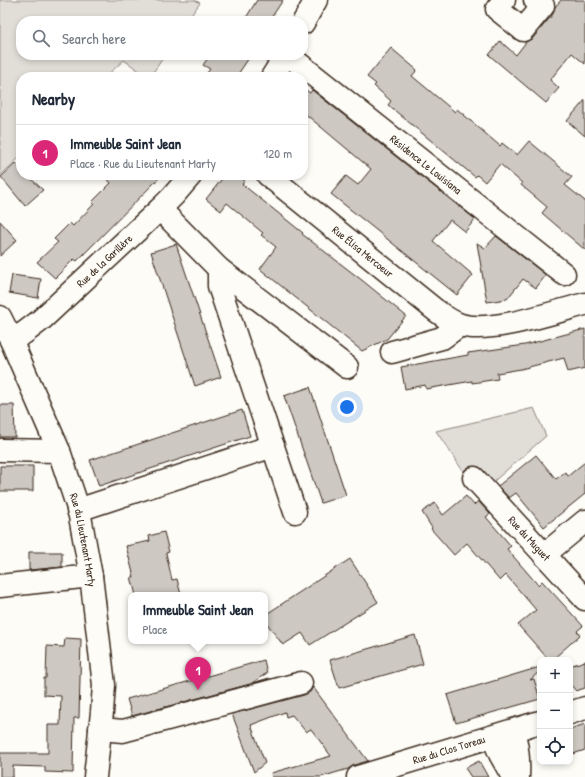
<!DOCTYPE html>
<meta charset="utf-8">
<style>
:root{--surface:#fff;--page:#f2f2f3;--text:#1f2937;--muted:#747a83;--line:#e0e1e3;--accent:#db2777}
body{margin:0;font-family:"Patrick Hand",sans-serif;background:var(--page);color:var(--text)}
.controls{position:absolute;right:12px;bottom:12px;display:grid;overflow:hidden;border-radius:8px;box-shadow:0 2px 6px #0003}
.controls button{width:36px;height:36px;display:grid;place-items:center;padding:0;border:0;border-bottom:1px solid var(--line);background:var(--surface);color:var(--text);font:20px sans-serif}
.you{position:absolute;left:347px;top:407px;width:14px;height:14px;margin:-10px;border:3px solid #fff;border-radius:50%;background:#1a73e8;box-shadow:0 0 0 6px #1a73e833}
.badge{display:grid;place-items:center;width:26px;height:26px;border-radius:50%;background:var(--accent);color:#fff;font-size:13px;font-weight:700}
.pin{position:absolute;translate:-50% -33px;filter:drop-shadow(0 1px 2px #0008)}
.pin::after{content:'';position:absolute;top:21px;width:14px;height:12px;background:inherit;clip-path:polygon(0 0,100% 0,50% 100%)}
.popup{position:absolute;left:128px;top:592px;width:140px;height:52px;box-sizing:border-box;display:grid;place-content:center;border-radius:8px;background:var(--surface);filter:drop-shadow(0 1px 3px #0005);font-size:13px;white-space:nowrap;color:var(--muted)}
.popup b{font-size:15px;color:var(--text)}
.popup::after{content:'';position:absolute;left:50%;top:100%;margin-left:-8px;border:8px solid transparent;border-top-color:var(--surface)}
.list{margin:0;padding:0;list-style:none}
h2{display:flex;justify-content:space-between;align-items:center;height:52px;margin:0;padding:0 16px;font-size:17px}
h2 small{font-size:13px;font-weight:400;color:var(--muted)}
.list li{display:grid;grid-template-columns:26px 1fr auto;gap:12px;align-items:center;box-sizing:border-box;height:56px;padding:0 16px;border-top:1px solid var(--line)}
.list b{display:block;font-size:15px;white-space:nowrap}
.list p{margin:0;font-size:13px;white-space:nowrap;color:var(--muted)}
.list em{font-size:13px;font-style:normal;color:var(--muted)}
.icon{flex:none;width:22px;height:22px;fill:none;stroke:currentColor;stroke-width:2;stroke-linecap:round;stroke-linejoin:round}
.map{position:relative;flex:none;width:585px;height:777px;overflow:hidden}
.search{position:absolute;background:var(--surface);box-shadow:0 2px 6px #0003;left:16px;top:16px;width:292px;height:44px;display:flex;align-items:center;gap:10px;box-sizing:border-box;padding:0 14px;border-radius:16px;color:var(--muted);font-size:15px}
.panel{position:absolute;background:var(--surface);box-shadow:0 2px 6px #0003;left:16px;top:72px;width:292px;height:108px;border-radius:16px}
.map>svg:first-child{display:block}
</style>
<div class="map">
<svg width="585" height="777" viewBox="0 0 585 777">
<rect width="100%" height="100%" fill="#fdfcf7"/>
<filter id="ink" filterUnits="userSpaceOnUse"><feTurbulence type="fractalNoise" baseFrequency=".025" numOctaves="2"/><feDisplacementMap in="SourceGraphic" scale="8" xChannelSelector="R" yChannelSelector="G"/><feConvolveMatrix kernelMatrix="1 2 1 2 8 2 1 2 1" color-interpolation-filters="sRGB"/></filter>
<g filter="url(#ink)">
<path fill="#e1ded7" stroke="#8e847a" d="M 0,0 L 195,0 L 200,3 L 187,21 L 21,21 L 21,55 L 165,55 L 150,77 L 148,77 L 124,60 L 105,77 L 21,77 L 21,156 L 0,176 Z
M 534,408 L 546,436 L 493,482 L 481,469 L 463,471 L 436,431 Z"/>
<path fill="#cdc8c2" stroke="#3b2a1e" d="M 257,0 L 283,0 L 269,21 L 244,21 Z
M 561,0 L 585,0 L 585,64 L 572,53 L 550,80 L 559,88 L 546,103 L 489,55 L 500,41 L 516,55 L 526,42 L 533,38 L 553,14 L 555,7 Z
M 391,48 L 417,70 L 412,76 L 455,112 L 457,109 L 500,146 L 502,143 L 517,155 L 529,141 L 572,177 L 565,185 L 585,201 L 585,250 L 542,213 L 547,207 L 521,185 L 522,183 L 500,164 L 485,182 L 477,175 L 475,177 L 388,105 L 391,101 L 374,86 L 376,84 L 367,77 Z
M 210,55 L 251,55 L 236,77 L 204,77 L 210,69 L 203,65 Z
M 303,88 L 310,93 L 312,90 L 475,219 L 465,232 L 450,220 L 433,241 L 473,275 L 457,295 L 331,194 L 346,176 L 358,185 L 371,169 L 303,112 Z
M 585,100 L 585,136 L 567,121 Z
M 16,163 L 21,168 L 21,175 L 27,175 L 43,190 L 25,206 L 1,177 Z
M 103,175 L 162,175 L 77,261 L 74,259 L 55,278 L 37,262 L 58,242 L 54,239 L 70,223 L 73,226 L 94,204 L 92,202 L 111,183 Z
M 225,175 L 237,175 L 245,181 L 242,184 L 303,233 L 302,234 L 363,281 L 406,316 L 387,339 L 362,351 L 260,269 L 276,247 L 261,235 L 263,233 L 227,203 L 221,211 L 206,199 Z
M 0,221 L 17,240 L 0,256 Z
M 496,236 L 546,275 L 536,288 L 523,279 L 507,299 L 487,302 L 477,243 L 485,248 Z
M 176,244 L 221,377 L 195,386 L 151,252 Z
M 12,275 L 41,279 L 38,298 L 9,293 Z
M 585,329 L 585,368 L 568,372 L 564,358 L 521,369 L 497,373 L 498,379 L 472,383 L 472,381 L 426,389 L 425,385 L 405,389 L 401,367 L 468,355 L 468,353 L 525,345 Z
M 310,387 L 346,495 L 321,503 L 284,396 Z
M 0,405 L 14,405 L 15,437 L 0,437 Z
M 242,410 L 250,436 L 99,486 L 90,460 Z
M 536,455 L 556,479 L 565,472 L 568,476 L 585,462 L 585,494 L 544,527 L 516,493 L 509,498 L 498,486 Z
M 0,466 L 33,466 L 33,491 L 0,491 Z
M 466,496 L 474,505 L 478,501 L 490,514 L 486,517 L 511,546 L 507,549 L 538,585 L 542,581 L 583,626 L 577,631 L 580,635 L 552,660 L 549,660 L 518,625 L 536,610 L 506,575 L 500,581 L 467,543 L 454,555 L 431,529 L 432,528 L 422,512 L 435,503 L 443,515 Z
M 164,532 L 169,552 L 166,553 L 172,580 L 177,579 L 181,595 L 136,595 L 131,577 L 134,577 L 126,546 L 150,541 L 149,536 Z
M 29,552 L 62,552 L 62,567 L 29,570 Z
M 350,559 L 378,602 L 310,645 L 302,633 L 283,645 L 265,621 L 265,615 Z
M 415,635 L 423,664 L 339,688 L 330,660 Z
M 65,638 L 81,639 L 79,718 L 74,718 L 73,773 L 45,772 L 45,767 L 13,766 L 13,777 L 0,777 L 0,753 L 48,753 L 48,725 L 60,725 L 61,696 L 44,695 L 44,678 L 46,678 L 47,646 L 64,647 Z
M 264,660 L 267,673 L 252,683 L 269,678 L 269,679 L 132,716 L 127,699 Z
M 585,661 L 585,688 L 576,691 L 570,684 L 570,666 Z
M 540,667 L 540,671 L 530,680 L 534,679 L 540,699 L 456,723 L 447,695 Z
M 313,687 L 368,761 L 354,765 L 348,769 L 321,777 L 272,777 L 271,773 L 331,756 L 311,729 L 306,732 L 292,715 L 286,717 L 285,712 L 251,725 L 265,763 L 254,772 L 232,714 L 304,695 L 310,692 Z
M 585,724 L 585,750 L 570,755 L 570,729 Z
M 479,761 L 488,777 L 471,777 L 465,768 Z"/>
<g fill="none" stroke-linecap="round" stroke-linejoin="round">
<defs>
<g id="minor">
<path d="M 504,0 L 497,9 L 523,30 L 543,6 L 535,0"/>
<path d="M 303,23 L 316,0"/>
<path id="s1" d="M 288,55 L 564,274"/>
<path d="M 272,77 L 286,55"/>
<path id="s2" d="M 268,175 L 434,309 C 442,315 451,322 461,325 C 490,334 554,312 585,304"/>
<path d="M 160,209 L 219,269 L 347,367"/>
<path d="M 219,269 L 219,286 L 295,512"/>
<path id="s3" d="M 0,317 L 8,333 L 59,451 L 79,511 L 91,576 L 104,685 L 102,712 L 95,777"/>
<path id="s4" d="M 11,340 L 24,333 L 41,320 L 160,209 L 173,196 L 191,175"/>
<path d="M 392,352 L 442,338 L 460,325"/>
<path d="M 0,450 L 59,451"/>
<path id="s5" d="M 474,478 L 585,599"/>
<path d="M 78,510 L 273,446"/>
<path d="M 544,555 L 585,521"/>
<path d="M 0,586 L 91,576"/>
<path d="M 570,713 L 585,708"/>
<path d="M 100,729 L 123,731 L 301,683"/>
<path d="M 513,731 C 518,747 519,760 518,777"/>
<path d="M 493,737 L 500,754 L 513,777"/>
<path id="s6" d="M 358,777 L 540,722"/>
</g>
</defs>
<use href="#minor" stroke="#3b2a1e" stroke-width="25"/>
<use href="#minor" stroke="#fdfcf7" stroke-width="22"/>
</g>
</g>
<g text-anchor="middle" dominant-baseline="central" stroke-width="3" stroke-linejoin="round" paint-order="stroke">
<g font-size="11" fill="#3b2a1e" stroke="#fdfcf7">
<text stroke="none"><textPath href="#s1" startOffset="176">Résidence Le Louisiana</textPath></text>
<text stroke="none"><textPath href="#s2" startOffset="122">Rue Élisa Mercoeur</textPath></text>
<text stroke="none"><textPath href="#s4" startOffset="123">Rue de la Garillère</textPath></text>
<text stroke="none"><textPath href="#s5" startOffset="82">Rue du Muguet</textPath></text>
<text stroke="none"><textPath href="#s3" startOffset="239">Rue du Lieutenant Marty</textPath></text>
<text stroke="none"><textPath href="#s6" startOffset="95">Rue du Clos Toreau</textPath></text>
</g>
</g>
</svg>
<div class="controls">
<button>+</button>
<button>−</button>
<button><svg class="icon" aria-label="locate" viewBox="0 0 24 24"><circle cx="12" cy="12" r="6"/><path d="M12 2v4M12 18v4M2 12h4M18 12h4"/></svg></button>
</div>
<div class="you"></div>
<div class="pin badge" style="left:198px;top:690px">1</div>
<div class="popup"><b>Immeuble Saint Jean</b>Place</div>
<div class="search"><svg class="icon" aria-label="search" viewBox="0 0 24 24"><circle cx="10" cy="10" r="6"/><path d="M15 15l6 6"/></svg>Search here</div>
<section class="panel">
<h2>Nearby<small></small></h2>
<ul class="list">
<li><span class="badge">1</span><div><b>Immeuble Saint Jean</b><p>Place · Rue du Lieutenant Marty</p></div><em>120 m</em></li>
</ul>
</section>
</div>
